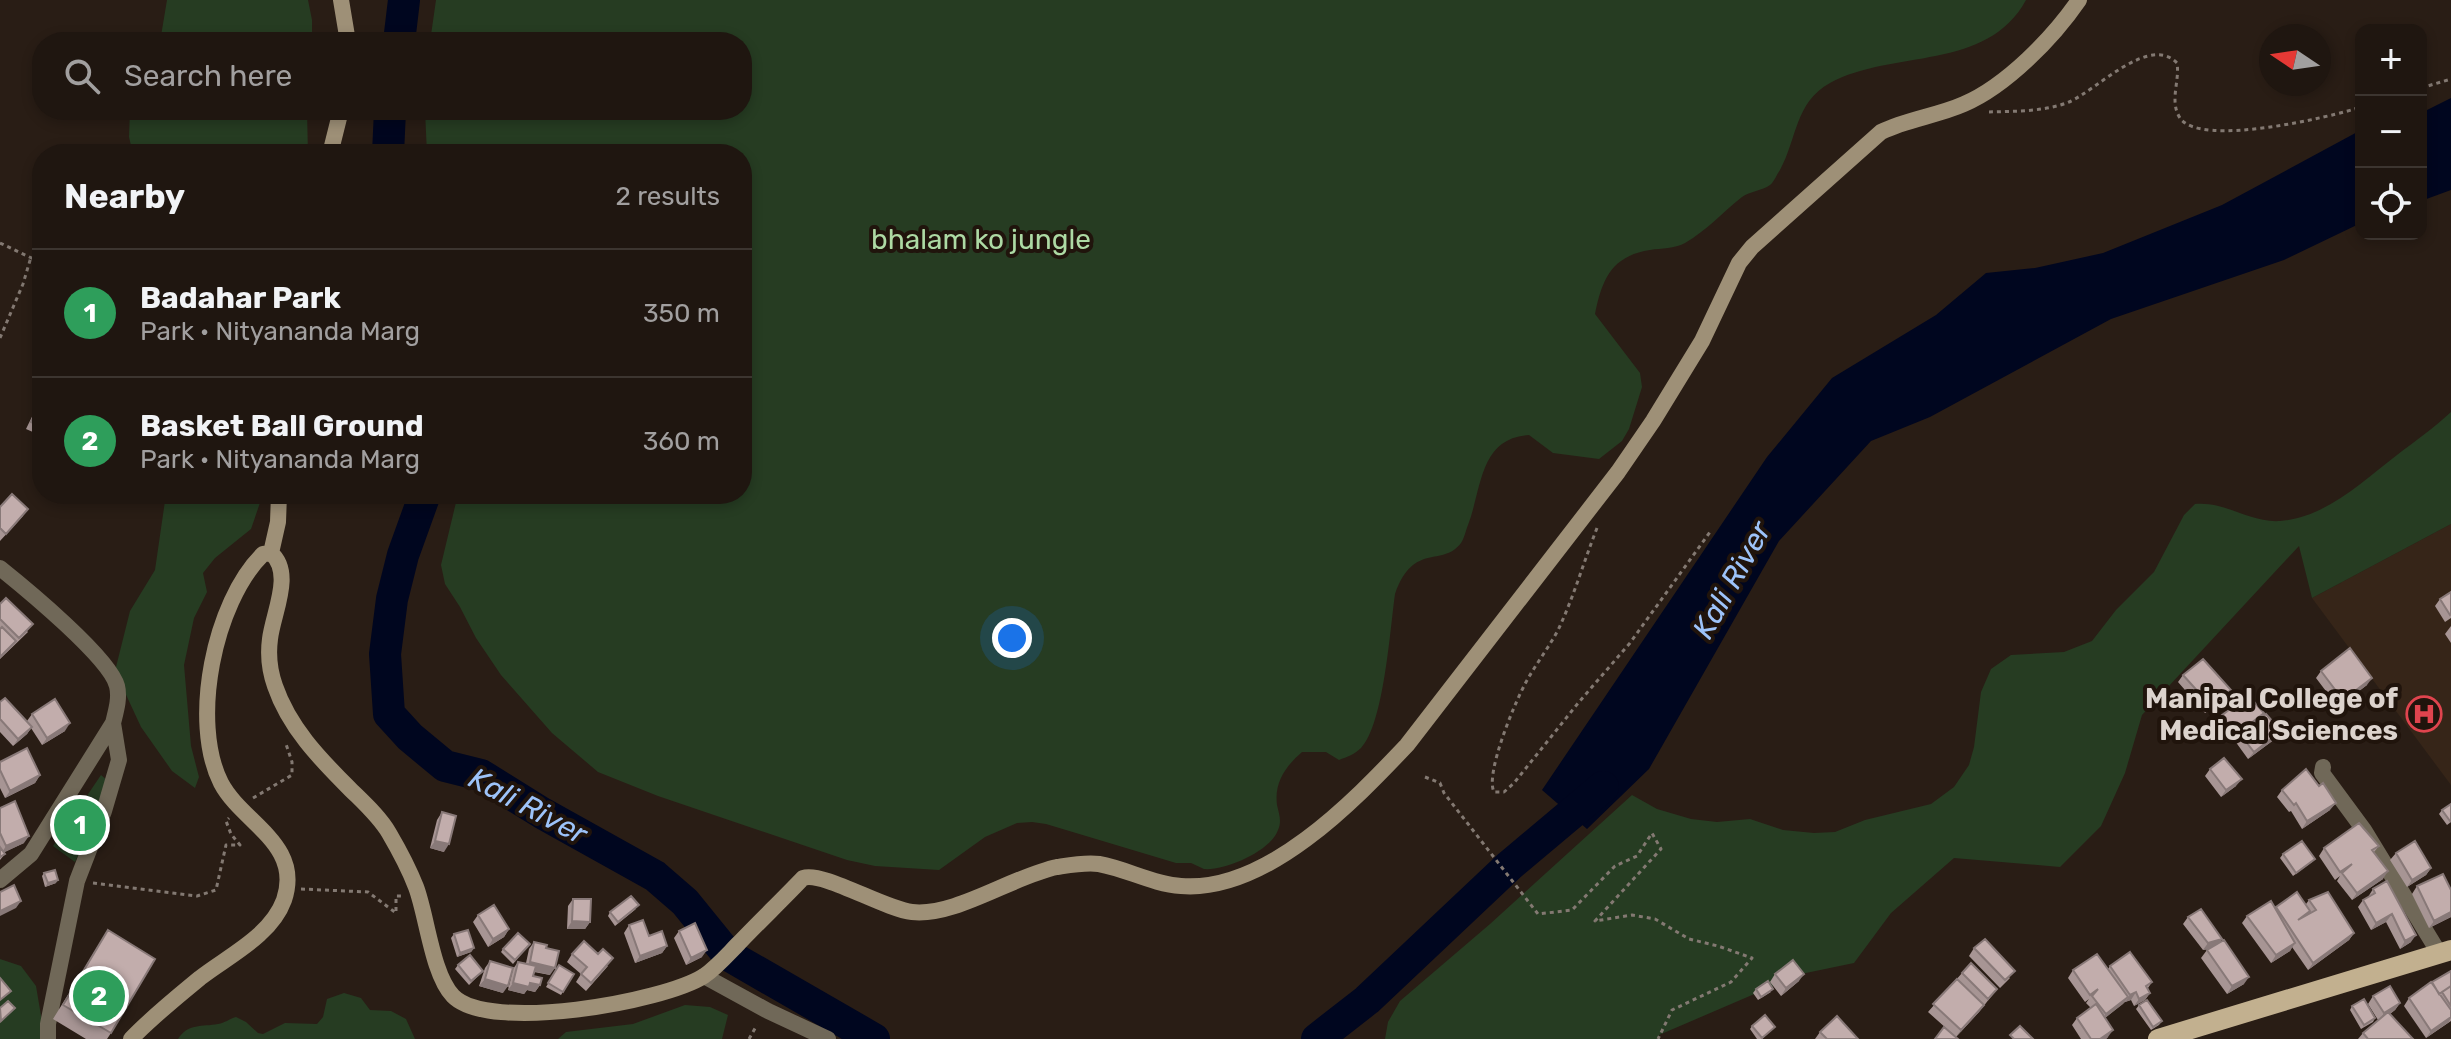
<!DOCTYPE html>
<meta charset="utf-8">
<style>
:root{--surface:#1f1610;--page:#271f19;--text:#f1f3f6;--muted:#a19f9f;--line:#3c3530;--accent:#ea580c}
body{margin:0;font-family:Rubik,sans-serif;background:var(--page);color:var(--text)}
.controls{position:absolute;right:24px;top:24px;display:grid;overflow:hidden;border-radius:16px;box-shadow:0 4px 12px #0003}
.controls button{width:72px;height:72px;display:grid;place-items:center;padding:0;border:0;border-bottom:2px solid var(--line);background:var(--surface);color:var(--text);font:40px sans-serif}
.compass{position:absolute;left:2259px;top:24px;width:72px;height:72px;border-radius:50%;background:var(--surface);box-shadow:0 4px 12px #0003;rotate:283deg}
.you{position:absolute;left:1012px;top:638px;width:28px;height:28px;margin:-20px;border:6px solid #fff;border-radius:50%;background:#1a73e8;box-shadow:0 0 0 12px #1a73e833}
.badge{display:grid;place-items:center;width:52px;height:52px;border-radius:50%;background:var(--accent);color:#fff;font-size:26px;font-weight:700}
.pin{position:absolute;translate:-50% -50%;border:4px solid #fff;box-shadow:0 2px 8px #0006}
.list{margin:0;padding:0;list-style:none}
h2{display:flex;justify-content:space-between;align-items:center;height:104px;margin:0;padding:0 32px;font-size:34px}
h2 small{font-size:26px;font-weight:400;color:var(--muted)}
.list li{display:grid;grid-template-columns:52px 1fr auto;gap:24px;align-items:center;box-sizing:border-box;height:128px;padding:0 32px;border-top:2px solid var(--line)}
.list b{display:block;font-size:30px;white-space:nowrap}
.list p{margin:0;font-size:26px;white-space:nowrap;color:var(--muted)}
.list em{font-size:26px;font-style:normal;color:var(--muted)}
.icon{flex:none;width:44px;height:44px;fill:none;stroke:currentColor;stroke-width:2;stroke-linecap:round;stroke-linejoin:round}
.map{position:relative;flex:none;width:2451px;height:1039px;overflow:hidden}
.search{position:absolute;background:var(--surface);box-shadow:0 4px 12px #0003;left:32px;top:32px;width:720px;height:88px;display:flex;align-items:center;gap:20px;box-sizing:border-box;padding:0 28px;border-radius:32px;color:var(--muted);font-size:30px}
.panel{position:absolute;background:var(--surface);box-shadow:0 4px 12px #0003;left:32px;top:144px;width:720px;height:360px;border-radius:32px}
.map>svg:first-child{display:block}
</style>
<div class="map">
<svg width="2451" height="1039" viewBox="0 0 2451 1039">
<rect width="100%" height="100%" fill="#291d15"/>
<path fill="#362518" d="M 2451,524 L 2451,596 L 2445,622 L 2451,618 L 2451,785 L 2312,598 Z"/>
<path fill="#263c22" d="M 167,0 L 308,0 L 312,20 L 312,42 L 160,42 Z
M 436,0 L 2026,0 C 1987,72 1892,49 1830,83 C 1795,102 1797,139 1780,170 C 1777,174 1774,182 1770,185 C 1762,191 1750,191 1742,197 C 1723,212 1706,231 1685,243 C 1674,249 1662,248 1650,250 C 1611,256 1602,280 1595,314 L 1640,373 L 1642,387 L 1629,429 L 1622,441 L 1599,459 L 1553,453 L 1529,435 C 1479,438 1482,489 1468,525 C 1466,530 1464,539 1461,543 C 1442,568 1414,541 1395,594 C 1390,629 1384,724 1361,748 C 1355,754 1347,757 1339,760 L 1326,752 L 1302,752 C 1286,766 1274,782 1277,805 C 1279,814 1282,821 1278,830 C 1271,851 1225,871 1204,869 L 1191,863 L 1176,863 L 1046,824 L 1032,822 L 1017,823 L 985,837 L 939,870 L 875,866 L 847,860 L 658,796 L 598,772 L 552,733 L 501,675 L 476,638 L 460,607 L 445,584 L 441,565 L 458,494 L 742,494 L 742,154 L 427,154 L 425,110 L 742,110 L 742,42 L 430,42 Z
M 130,110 L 307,110 L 308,154 L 133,154 L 129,137 Z
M 2451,412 L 2451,524 L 2312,598 L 2299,546 L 2142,715 L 2125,773 L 2101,826 L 2060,867 L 1954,858 L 1891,913 L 1854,963 L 1801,974 L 1659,1035 L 1657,1039 L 1385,1039 L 1388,1022 L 1400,1001 L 1490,924 L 1632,795 L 1657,809 L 1691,819 L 1717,822 L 1750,819 L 1783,830 L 1814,833 L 1835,832 L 1865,820 L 1931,804 L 1954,787 L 1969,765 L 1974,747 L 1981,692 L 1991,669 L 2011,655 L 2064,652 L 2092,641 L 2116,610 L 2154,572 L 2184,515 L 2195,504 C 2225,501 2250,523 2280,521 C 2325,518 2363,481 2397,455 C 2415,441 2434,428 2451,412 Z
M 166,494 L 263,494 L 251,529 L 215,558 L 203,573 L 207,592 L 194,618 L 184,665 L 191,746 L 199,777 L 195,788 L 172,771 L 141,727 L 115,671 L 130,611 L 155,570 Z
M 101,775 L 108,781 L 102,804 L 75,862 L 53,846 Z
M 0,959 L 21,966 L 36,986 L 45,1039 L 0,1039 Z
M 344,993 L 361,998 L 370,1010 L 391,1011 L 406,1019 L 415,1039 L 178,1039 C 188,1023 202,1027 218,1024 C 225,1023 229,1019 236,1017 L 246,1022 L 258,1033 L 263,1034 L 285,1023 L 317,1024 L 323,1017 L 327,999 Z
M 685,1005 L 710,1007 L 728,1015 L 722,1039 L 558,1039 L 566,1032 L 633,1024 Z"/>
<path fill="#00061f" d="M 2451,98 L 2451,190 L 2421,201 L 2421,113 Z
M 2361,130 L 2361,223 L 2284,260 L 2111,319 L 1930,417 L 1871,441 L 1779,541 L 1649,769 L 1587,829 L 1542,790 L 1767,457 L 1832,378 L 1936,315 L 1986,273 L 2035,268 L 2103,253 L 2222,205 Z"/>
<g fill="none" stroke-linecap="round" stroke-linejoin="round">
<path stroke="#00061f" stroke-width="32" d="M 399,42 L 404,0
M 388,154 L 390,110
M 425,494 L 403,555 L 392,599 L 385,654 L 389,714 L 410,737 L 445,766 L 481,775 L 542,813 L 655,876 L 685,902 L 728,955 L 874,1039
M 1317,1039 L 1367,1000 L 1509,866 L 1603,787"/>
<path stroke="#837972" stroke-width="3" stroke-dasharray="4 4" stroke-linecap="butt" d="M 2421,88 L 2451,79
M 1989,112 C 2015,111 2044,112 2069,102 C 2097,90 2149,34 2177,63 C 2180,81 2169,101 2180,118 C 2200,148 2331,117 2361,107
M 0,243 L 42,263
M 0,338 L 23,284 L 31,257
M 1597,528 C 1584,561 1574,596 1559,628 C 1549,648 1534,666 1524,686 C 1514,705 1485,774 1494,792 L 1504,792 L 1514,783 L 1579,702 L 1630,643 L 1710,532
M 1425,777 L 1440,783 L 1444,793 L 1538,914 L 1572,910 L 1615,866 L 1637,856 L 1652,833 L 1661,849 L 1595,921 L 1632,915 L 1655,919 L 1689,939 L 1718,946 L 1752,958 L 1731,982 L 1672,1010 L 1658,1039
M 253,798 L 292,775 L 292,762 L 286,744
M 93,883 L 197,896 L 216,890 L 226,845 L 240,845 L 231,834 L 226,821 L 229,818
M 301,889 L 368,892 L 396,913 L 396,896 L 401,896
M 749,1039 L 757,1025"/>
<path stroke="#706858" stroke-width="16" d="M 0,568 C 25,588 110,658 117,686 C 120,698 116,711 113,723 L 31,854 L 0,880
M 2323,767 L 2322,773 L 2364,830 L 2439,953
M 704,976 L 768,1011 L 828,1039
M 48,1039 L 48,1024 L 77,881 L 104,811 L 119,760 L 113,723"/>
<path stroke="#9e9077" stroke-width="16" d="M 341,0 L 348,42
M 330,154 L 341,110
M 271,553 L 278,522 L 279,494
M 131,1039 C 152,1017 177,997 200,978 C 228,956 271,936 284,900 C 303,844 242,823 221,783 C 190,722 214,602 263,554 L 271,553 C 294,573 273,613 270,639 C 268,654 270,672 275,686 C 289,727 319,758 349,788 C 363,802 379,816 389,833 C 399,850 409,869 416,887 C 427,916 432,974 453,996 C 489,1033 663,1002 704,976 C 717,967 728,954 739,943 C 760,921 782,900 803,878 C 823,871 884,909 912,912 C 955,917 1013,876 1057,867 C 1070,865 1086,862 1099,864 C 1127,869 1152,884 1181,886 C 1266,893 1354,801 1407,745 L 1618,472 L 1653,421 L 1702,341 L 1739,263 L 1752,247 L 1881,132 C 1907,119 1937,116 1964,104 C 2006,86 2053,38 2079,0"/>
<path stroke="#c2b08f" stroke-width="20" d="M 2158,1039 L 2451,950"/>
</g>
<path fill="#a79594" d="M 42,396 L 42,436 L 26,429 Z
M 0,507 L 23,516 L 0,541 Z
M 2451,592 L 2451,618 L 2445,622 L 2435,606 L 2440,599 Z
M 0,604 L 28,632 L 0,659 Z
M 2451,626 L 2451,643 L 2445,634 Z
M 2321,671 L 2367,685 L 2338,707 L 2316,678 Z
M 2183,675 L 2226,697 L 2205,713 L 2178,682 Z
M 0,702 L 27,721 L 32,714 L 65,731 L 42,745 L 31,728 L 27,734 L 13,746 L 0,732 Z
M 2221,716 L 2260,719 L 2281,731 L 2275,739 L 2248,759 L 2235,741 L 2239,736 L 2232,741 L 2216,723 Z
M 0,762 L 40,775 L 35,783 L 5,798 L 0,788 Z
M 2210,769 L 2236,786 L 2221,797 L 2205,776 Z
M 2282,790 L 2330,810 L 2302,829 L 2291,811 L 2289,812 L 2277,797 Z
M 2451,804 L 2451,822 L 2447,825 L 2439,814 L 2442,810 Z
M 0,808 L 24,843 L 4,852 L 5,854 L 0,860 Z
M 442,812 L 444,852 L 430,848 L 437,820 Z
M 2379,846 L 2374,852 L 2383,879 L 2352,900 L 2337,881 L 2340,876 L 2335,880 L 2319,856 L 2324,848 Z
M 2396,853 L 2431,868 L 2426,875 L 2407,887 L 2390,860 Z
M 2283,854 L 2312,862 L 2293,876 L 2280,858 Z
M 44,873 L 56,883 L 45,887 L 42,876 Z
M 2417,886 L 2451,917 L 2429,928 L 2412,894 Z
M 2373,889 L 2411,942 L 2400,949 L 2386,922 L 2371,930 L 2358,907 L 2363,900 L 2368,897 Z
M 573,899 L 590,922 L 585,929 L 567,929 L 568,906 Z
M 2309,900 L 2354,933 L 2349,940 L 2308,970 L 2292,947 L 2290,951 L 2271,963 L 2242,923 L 2247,916 L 2275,908 L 2306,904 Z
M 636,909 L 615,926 L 608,916 L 610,912 Z
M 478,915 L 509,929 L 504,937 L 488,947 L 473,922 Z
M 2188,917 L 2222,939 L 2220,942 L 2244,984 L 2227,994 L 2201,958 L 2207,950 L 2209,949 L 2203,950 L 2183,924 Z
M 629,925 L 649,936 L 667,946 L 662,953 L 635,963 L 624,933 Z
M 108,930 L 111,1033 L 107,1039 L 86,1039 L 53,1019 Z
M 679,931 L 702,957 L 686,965 L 674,938 Z
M 454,934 L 474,948 L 471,952 L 457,957 L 451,938 Z
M 534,942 L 546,948 L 550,975 L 534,972 L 533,976 L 540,985 L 535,992 L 527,990 L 524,994 L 508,990 L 513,969 L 518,962 L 526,963 L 529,949 Z
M 530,944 L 513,964 L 501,952 L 503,949 Z
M 1974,948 L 2010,978 L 2000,988 L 1969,956 Z
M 572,954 L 608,966 L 586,991 L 576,982 L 581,974 L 567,962 Z
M 490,961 L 503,993 L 479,986 L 485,968 Z
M 458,965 L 483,971 L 469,985 L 455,969 Z
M 559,965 L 574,974 L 561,995 L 546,987 Z
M 2110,966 L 2152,982 L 2148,988 L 2150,993 L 2145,1000 L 2134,1006 L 2131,1000 L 2125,1002 L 2105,1018 L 2108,1037 L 2106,1039 L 2081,1039 L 2072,1025 L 2077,1018 L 2091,1008 L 2086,1003 L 2089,999 L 2085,1002 L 2068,978 L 2073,970 L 2108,969 Z
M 2451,972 L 2451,1021 L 2426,1038 L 2404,1006 L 2409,998 Z
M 1962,973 L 1997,989 L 1979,1012 L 1956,1037 L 1928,1012 Z
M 1775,974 L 1799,981 L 1781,996 L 1770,982 Z
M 1756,989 L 1771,992 L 1758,1000 L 1753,993 Z
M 2373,996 L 2400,1003 L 2395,1010 L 2390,1014 L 2413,1039 L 2358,1039 L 2363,1033 L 2378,1020 L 2368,1004 Z
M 2139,1005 L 2162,1021 L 2159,1025 L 2151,1030 L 2136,1009 Z
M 2352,1006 L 2375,1018 L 2373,1022 L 2361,1029 L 2350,1010 Z
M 1752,1026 L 1775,1027 L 1762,1039 L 1757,1039 L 1750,1029 Z
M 1820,1032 L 1858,1039 L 1815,1039 Z"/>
<path fill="#887978" d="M 2372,678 L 2367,685 L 2338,707 L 2343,700 Z
M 2231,690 L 2226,697 L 2205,713 L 2210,705 Z
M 2264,713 L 2259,720 L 2232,741 L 2237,734 Z
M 70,723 L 65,731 L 42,745 L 47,738 Z
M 32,727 L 27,734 L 13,746 L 18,739 Z
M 2281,731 L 2275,739 L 2248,759 L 2254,752 Z
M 40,775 L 35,783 L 5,798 L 10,791 Z
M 2242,779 L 2236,786 L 2221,797 L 2226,790 Z
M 2336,803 L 2330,810 L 2302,829 L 2307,821 Z
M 29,836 L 24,843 L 1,854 L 6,846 Z
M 435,841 L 449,844 L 444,852 L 430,848 Z
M 2431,868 L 2426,875 L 2407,887 L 2412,880 Z
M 2388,871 L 2383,879 L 2352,900 L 2357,893 Z
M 58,880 L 56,883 L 45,887 L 48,883 Z
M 21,901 L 16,908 L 0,916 L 0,911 Z
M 2451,912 L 2451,917 L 2429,928 L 2434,921 Z
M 2392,914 L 2386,922 L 2371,930 L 2376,923 Z
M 572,921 L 590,922 L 585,929 L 567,929 Z
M 509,929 L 504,937 L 488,947 L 493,939 Z
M 2354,933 L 2349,940 L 2308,970 L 2313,963 Z
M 2416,935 L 2411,942 L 2400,949 L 2405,941 Z
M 2222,939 L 2217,947 L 2203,950 L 2208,943 Z
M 2295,943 L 2290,951 L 2271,963 L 2276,955 Z
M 667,946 L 662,953 L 635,963 L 640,956 Z
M 474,948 L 471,952 L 457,957 L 460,953 Z
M 707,950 L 702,957 L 686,965 L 691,958 Z
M 530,962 L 555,968 L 550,975 L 524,969 Z
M 1804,974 L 1799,981 L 1781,996 L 1786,988 Z
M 2249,977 L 2244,984 L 2227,994 L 2232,986 Z
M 485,979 L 508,986 L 503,993 L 479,986 Z
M 513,983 L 530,983 L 540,985 L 535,992 L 527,990 L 524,994 L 508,990 Z
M 2136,992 L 2131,1000 L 2125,1002 L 2130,995 Z
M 2150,993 L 2145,1000 L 2134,1006 L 2139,999 Z
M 2128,997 L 2123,1004 L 2101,1021 L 2106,1014 Z
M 2400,1003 L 2395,1010 L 2379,1021 L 2384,1013 Z
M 1984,1005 L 1979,1012 L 1956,1037 L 1961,1030 Z
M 2451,1017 L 2449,1022 L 2426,1038 L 2431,1031 Z
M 2113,1030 L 2108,1037 L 2106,1039 L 2100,1039 Z"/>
<path fill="#c2adac" stroke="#887978" stroke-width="2" d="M 42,400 L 42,427 L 31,422 Z
M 12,494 L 28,509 L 6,534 L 0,528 L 0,507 Z
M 2451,592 L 2451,614 L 2450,615 L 2440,599 Z
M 6,598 L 33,624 L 19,638 L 0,619 L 0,604 Z
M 2,627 L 16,641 L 0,657 L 0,629 Z
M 2350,648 L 2372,678 L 2343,700 L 2321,671 Z
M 2203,659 L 2231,690 L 2210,705 L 2183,675 Z
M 2248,695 L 2264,713 L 2237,734 L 2221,716 Z
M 5,698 L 32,727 L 18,739 L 0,719 L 0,702 Z
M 55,699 L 70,723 L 47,738 L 32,714 Z
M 2266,714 L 2281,731 L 2254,752 L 2240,734 Z
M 27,748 L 40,775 L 10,791 L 0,770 L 0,762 Z
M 2224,758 L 2242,779 L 2226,790 L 2210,769 Z
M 2306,769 L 2319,786 L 2323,783 L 2336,803 L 2307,821 L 2296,803 L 2294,805 L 2282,790 Z
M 15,801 L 29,836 L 6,846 L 0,833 L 0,808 Z
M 2451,804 L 2451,820 L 2450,821 L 2442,810 Z
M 442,812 L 456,816 L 449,844 L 435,841 Z
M 2359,823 L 2379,846 L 2372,850 L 2388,871 L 2357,893 L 2342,873 L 2352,864 L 2340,872 L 2324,848 Z
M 2302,841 L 2315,859 L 2296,873 L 2283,854 Z
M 2415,841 L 2431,868 L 2412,880 L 2396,853 Z
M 0,847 L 5,854 L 0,857 Z
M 55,870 L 58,880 L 48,883 L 44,873 Z
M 2443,874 L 2451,890 L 2451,912 L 2434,921 L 2417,886 Z
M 2387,881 L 2416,935 L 2405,941 L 2392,914 L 2376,923 L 2363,900 L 2375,893 L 2373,889 Z
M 14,885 L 21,901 L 0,911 L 0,892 Z
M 2297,892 L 2310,911 L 2298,920 L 2316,910 L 2309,900 L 2328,892 L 2354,933 L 2313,963 L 2276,907 Z
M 631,896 L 639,905 L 618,922 L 610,912 Z
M 573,899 L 591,899 L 590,922 L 572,921 Z
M 2271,901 L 2295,943 L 2276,955 L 2247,916 Z
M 494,905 L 509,929 L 493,939 L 478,915 Z
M 2201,909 L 2222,939 L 2208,943 L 2188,917 Z
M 643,920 L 649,936 L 662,931 L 667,946 L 640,956 L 629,925 Z
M 695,923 L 707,950 L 691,958 L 679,931 Z
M 108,930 L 155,959 L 111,1033 L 63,1005 Z
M 468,930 L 474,948 L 460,953 L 454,934 Z
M 518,933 L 530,944 L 515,960 L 503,949 Z
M 1985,939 L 2015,971 L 2005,980 L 1974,948 Z
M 2224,940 L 2249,977 L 2232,986 L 2207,950 Z
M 584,941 L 598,954 L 603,949 L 613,958 L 591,983 L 581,974 L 587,967 L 572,954 Z
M 534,942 L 547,945 L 546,948 L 559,951 L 555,968 L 530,962 Z
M 2130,952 L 2152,982 L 2146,986 L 2150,993 L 2139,999 L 2136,992 L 2130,995 L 2110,966 Z
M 2097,954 L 2128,997 L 2106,1014 L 2092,996 L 2098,989 L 2090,995 L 2073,970 Z
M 470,955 L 483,971 L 471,981 L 458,965 Z
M 1793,960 L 1804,974 L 1786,988 L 1775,974 Z
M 490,961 L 513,968 L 508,986 L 485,979 Z
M 518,962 L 536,966 L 533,976 L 542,978 L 540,985 L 530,983 L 529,987 L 513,983 Z
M 1971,963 L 1997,989 L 1988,999 L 1962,973 Z
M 559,965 L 574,974 L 563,992 L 548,983 Z
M 2451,971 L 2451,986 L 2439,994 L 2432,982 Z
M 0,978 L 11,991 L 0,1000 Z
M 1957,979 L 1984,1005 L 1961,1030 L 1933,1004 Z
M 1768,981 L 1773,989 L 1761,997 L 1756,989 Z
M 2431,982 L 2451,1010 L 2451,1017 L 2431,1031 L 2409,998 Z
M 2390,986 L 2400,1003 L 2384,1013 L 2373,996 Z
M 2451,986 L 2451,1006 L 2442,992 Z
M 2364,999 L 2375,1018 L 2364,1025 L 2352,1006 Z
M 2147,1000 L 2162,1021 L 2153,1027 L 2139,1005 Z
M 8,1001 L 15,1008 L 1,1021 L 0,1008 Z
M 2096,1004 L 2113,1030 L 2100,1039 L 2091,1039 L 2077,1018 Z
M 2388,1012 L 2413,1039 L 2368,1039 L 2363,1033 Z
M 1765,1015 L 1775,1027 L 1762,1038 L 1752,1026 Z
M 1837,1016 L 1858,1039 L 1827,1039 L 1820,1032 Z
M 2020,1026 L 2033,1039 L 2014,1039 L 2010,1035 Z
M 1944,1027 L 1958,1039 L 1935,1039 Z"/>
<defs>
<symbol id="hospital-ring" viewBox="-11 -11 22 22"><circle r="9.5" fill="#20140c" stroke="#e0444e" stroke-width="1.5"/><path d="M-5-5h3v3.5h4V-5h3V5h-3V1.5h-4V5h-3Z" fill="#e0444e"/></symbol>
</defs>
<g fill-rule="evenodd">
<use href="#hospital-ring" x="2404" y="694" width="40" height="40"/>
</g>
<g text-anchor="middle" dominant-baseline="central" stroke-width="8" stroke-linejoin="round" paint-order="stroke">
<g font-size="28" fill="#addaa4" stroke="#20140c">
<text x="981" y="239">bhalam ko jungle</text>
</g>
<g font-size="28" font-weight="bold" fill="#dcd3cd" stroke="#20140c" text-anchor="end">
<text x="2398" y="698">Manipal College of<tspan x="2398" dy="32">Medical Sciences</tspan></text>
</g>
<g font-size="30" font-style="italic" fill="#9dc3f9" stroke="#20140c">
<text transform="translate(1732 580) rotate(-61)">Kali River</text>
<text transform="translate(528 806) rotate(28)">Kali River</text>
</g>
</g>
</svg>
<div class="controls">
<button>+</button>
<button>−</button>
<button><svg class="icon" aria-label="locate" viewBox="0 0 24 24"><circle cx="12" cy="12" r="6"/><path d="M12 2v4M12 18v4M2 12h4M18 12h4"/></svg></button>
</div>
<svg class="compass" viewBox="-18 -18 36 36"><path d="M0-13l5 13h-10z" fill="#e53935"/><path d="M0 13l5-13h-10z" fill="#a19f9f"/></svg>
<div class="you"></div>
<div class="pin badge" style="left:80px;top:825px;background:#2e9e5b">1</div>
<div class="pin badge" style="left:99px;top:996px;background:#2e9e5b">2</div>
<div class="search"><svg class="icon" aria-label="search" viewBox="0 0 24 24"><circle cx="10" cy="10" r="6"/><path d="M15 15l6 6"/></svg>Search here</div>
<section class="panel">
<h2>Nearby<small>2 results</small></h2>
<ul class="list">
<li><span class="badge" style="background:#2e9e5b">1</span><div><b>Badahar Park</b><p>Park · Nityananda Marg</p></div><em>350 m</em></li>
<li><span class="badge" style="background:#2e9e5b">2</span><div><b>Basket Ball Ground</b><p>Park · Nityananda Marg</p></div><em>360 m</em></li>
</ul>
</section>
</div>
